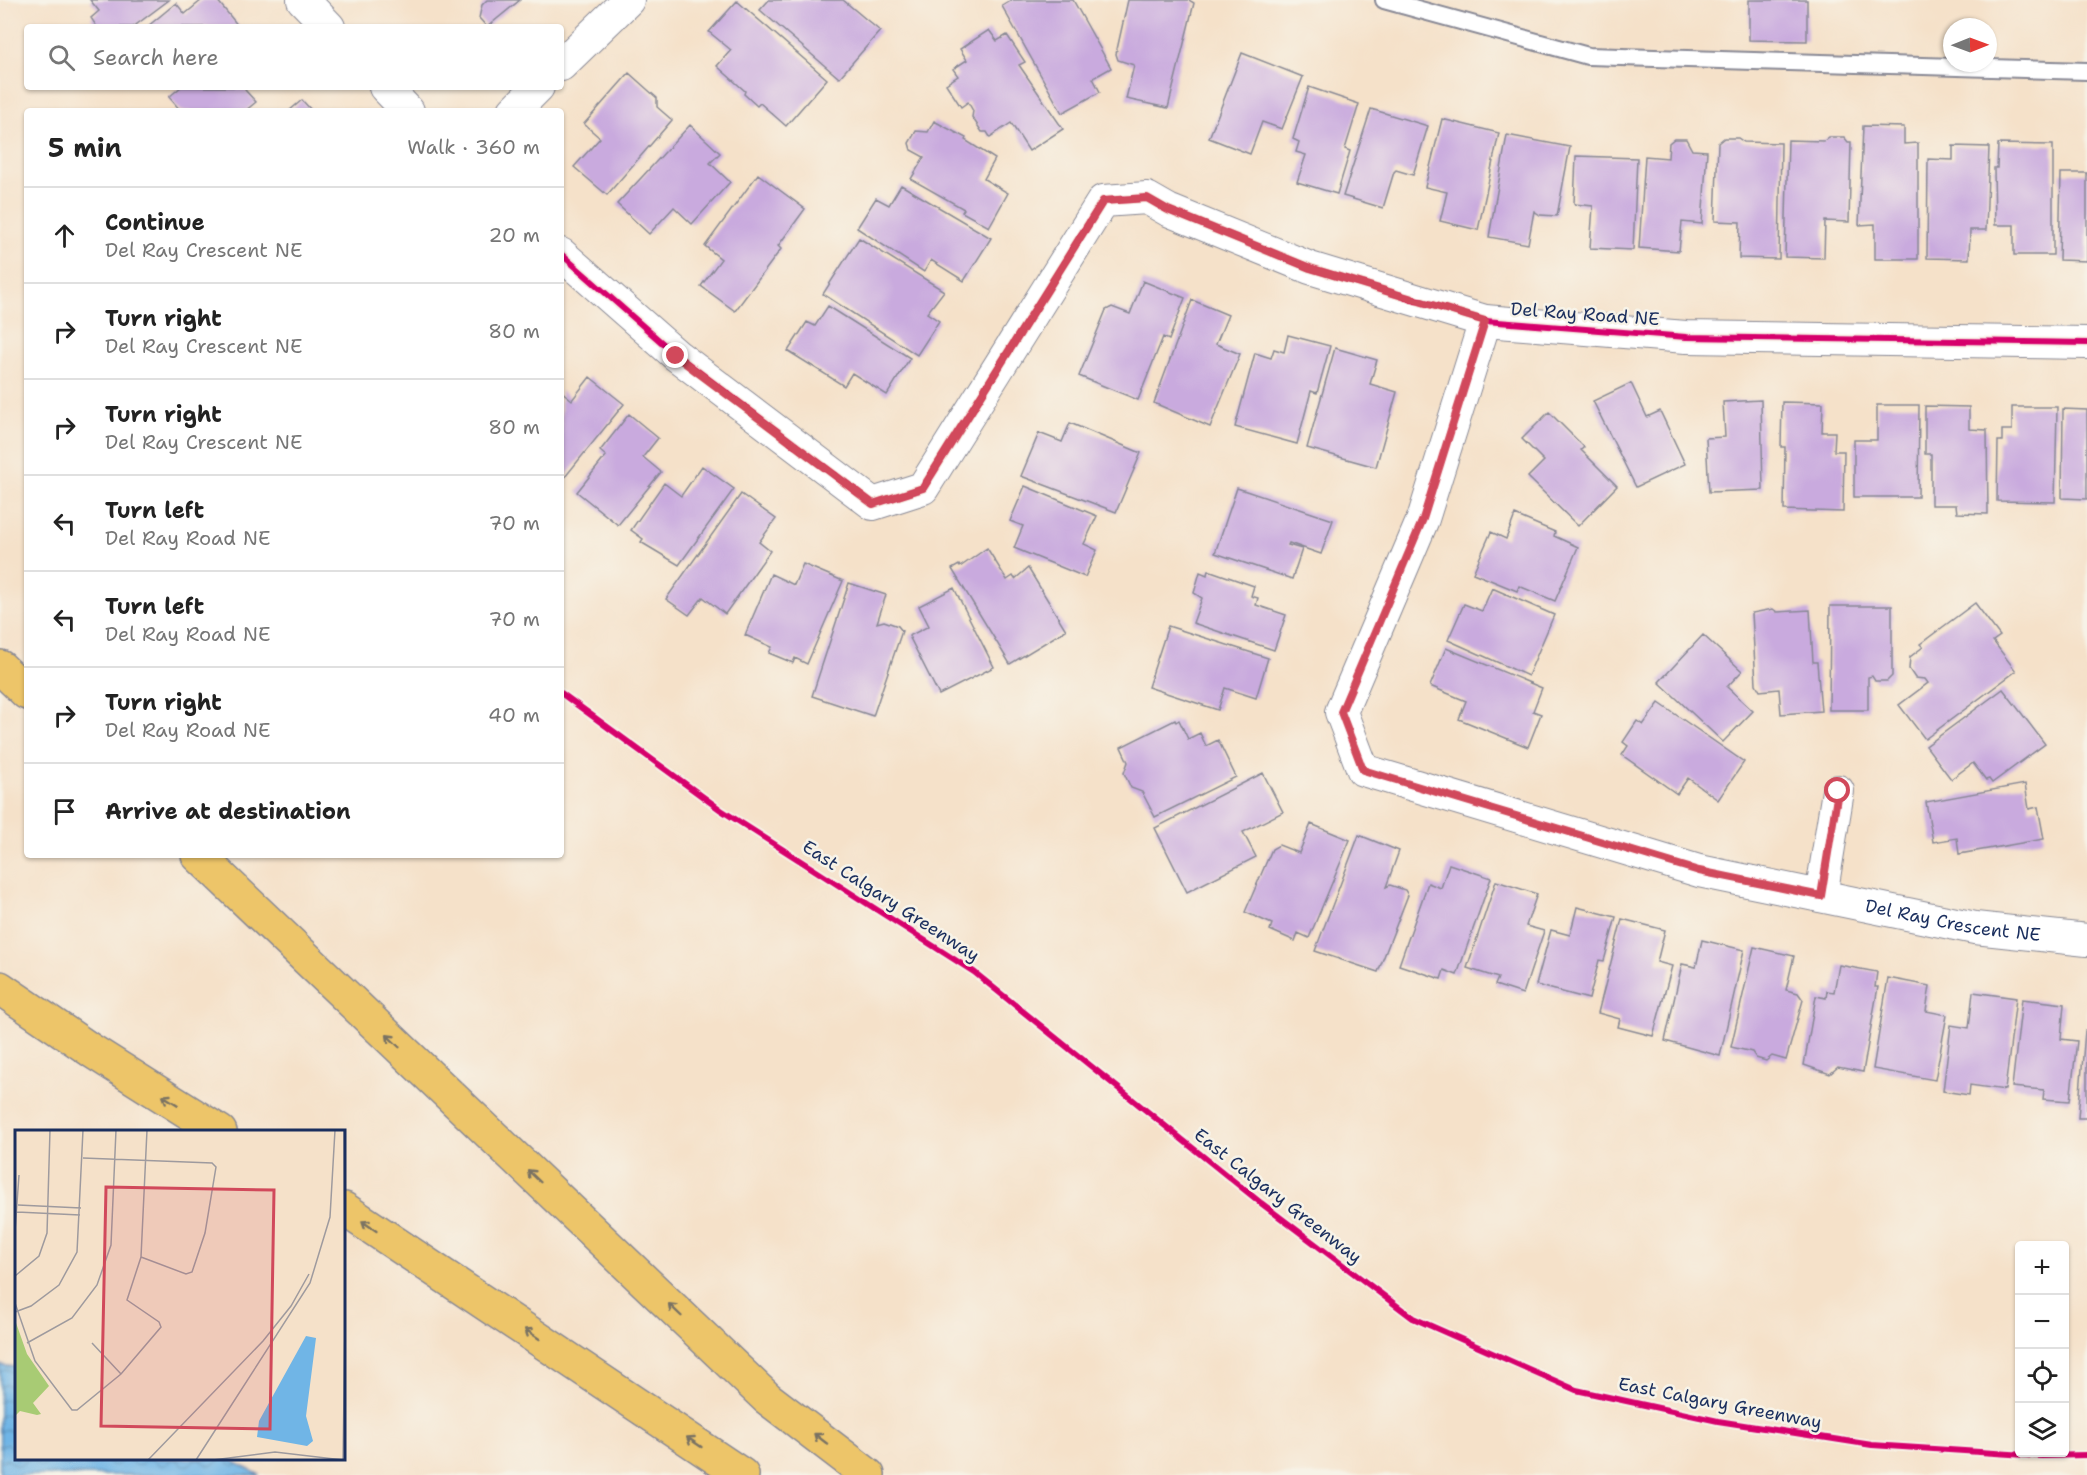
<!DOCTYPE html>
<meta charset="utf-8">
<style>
:root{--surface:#fff;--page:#f2f2f2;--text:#222;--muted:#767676;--line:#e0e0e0}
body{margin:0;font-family:"Shantell Sans",sans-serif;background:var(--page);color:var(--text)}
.controls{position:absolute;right:18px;bottom:18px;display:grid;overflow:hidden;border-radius:6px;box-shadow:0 2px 4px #0004}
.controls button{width:54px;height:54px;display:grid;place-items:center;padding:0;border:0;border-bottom:2px solid var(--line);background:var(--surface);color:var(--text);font:30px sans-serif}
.compass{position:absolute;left:1943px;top:18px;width:54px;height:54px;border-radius:50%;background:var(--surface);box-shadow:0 2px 4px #0004;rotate:89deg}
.stop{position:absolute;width:18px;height:18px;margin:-14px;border:4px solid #d1495b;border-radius:50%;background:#fff}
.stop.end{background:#d1495b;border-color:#fff;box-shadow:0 2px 6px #0008}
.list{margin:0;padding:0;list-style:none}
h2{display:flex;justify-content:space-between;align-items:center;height:78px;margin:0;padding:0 24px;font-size:26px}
h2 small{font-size:20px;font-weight:400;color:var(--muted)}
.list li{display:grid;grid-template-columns:39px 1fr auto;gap:18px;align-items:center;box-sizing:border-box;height:96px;padding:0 24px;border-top:2px solid var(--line)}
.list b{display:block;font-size:22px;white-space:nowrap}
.list p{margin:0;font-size:20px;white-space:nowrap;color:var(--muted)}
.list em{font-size:20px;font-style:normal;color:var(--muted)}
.icon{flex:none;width:33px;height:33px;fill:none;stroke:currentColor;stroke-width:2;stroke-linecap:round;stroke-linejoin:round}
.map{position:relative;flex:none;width:2087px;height:1475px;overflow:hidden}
.search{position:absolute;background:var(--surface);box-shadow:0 2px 4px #0004;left:24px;top:24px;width:540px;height:66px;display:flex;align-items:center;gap:15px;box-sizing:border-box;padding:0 21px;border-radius:6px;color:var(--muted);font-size:22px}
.panel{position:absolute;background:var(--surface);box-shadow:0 2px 4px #0004;left:24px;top:108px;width:540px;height:750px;border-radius:6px}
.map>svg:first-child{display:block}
</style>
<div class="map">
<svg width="2087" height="1475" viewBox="0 0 2087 1475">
<defs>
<pattern id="water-waves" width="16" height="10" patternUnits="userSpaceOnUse" patternTransform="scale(1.5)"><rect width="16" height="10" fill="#70b5e6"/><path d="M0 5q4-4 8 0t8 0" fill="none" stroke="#5b94be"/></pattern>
</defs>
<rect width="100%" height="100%" fill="#f7f3e8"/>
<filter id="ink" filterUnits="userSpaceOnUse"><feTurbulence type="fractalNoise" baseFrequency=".0167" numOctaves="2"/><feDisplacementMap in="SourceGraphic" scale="12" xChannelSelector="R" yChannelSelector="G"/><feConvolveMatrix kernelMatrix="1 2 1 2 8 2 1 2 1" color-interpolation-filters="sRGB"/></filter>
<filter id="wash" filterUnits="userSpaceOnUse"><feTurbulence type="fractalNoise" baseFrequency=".008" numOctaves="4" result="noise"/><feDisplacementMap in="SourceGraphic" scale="24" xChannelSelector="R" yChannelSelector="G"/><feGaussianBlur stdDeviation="1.35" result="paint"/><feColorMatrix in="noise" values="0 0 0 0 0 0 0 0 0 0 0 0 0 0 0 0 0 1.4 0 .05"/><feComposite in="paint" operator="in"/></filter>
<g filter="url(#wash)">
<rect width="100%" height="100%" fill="#f5e1c9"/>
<path fill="url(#water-waves)" stroke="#4672a2" stroke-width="1.5" d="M 0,1365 L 16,1367 L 16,1458 L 229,1459 L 260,1475 L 0,1475 Z"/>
<g id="blocks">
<path fill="#c9aade" d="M 90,0 L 169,0 L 133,27 L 97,27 L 91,18 L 99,11 Z
M 202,0 L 217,0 L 239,27 L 147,27 L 176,3 L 185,14 Z
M 487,0 L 520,0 L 487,27 L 479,18 L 482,5 Z
M 769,0 L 843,0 L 880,31 L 839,78 L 760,10 Z
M 1012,0 L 1073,0 L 1111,68 L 1093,78 L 1100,92 L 1062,113 L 1002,6 Z
M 1128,0 L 1189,0 L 1194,3 L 1168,108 L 1126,99 L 1134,65 L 1118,60 L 1116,54 Z
M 1749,0 L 1807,0 L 1807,41 L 1749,40 Z
M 737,1 L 827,79 L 786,126 L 760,103 L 757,106 L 744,94 L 745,91 L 717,66 L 731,50 L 709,32 Z
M 989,30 L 997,41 L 1007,35 L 1025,62 L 1019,65 L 1063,129 L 1029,151 L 1011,123 L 990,137 L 987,132 L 982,132 L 972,117 L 973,111 L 968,102 L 961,107 L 946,84 L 958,76 L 953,69 L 967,60 L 960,49 Z
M 1242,53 L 1303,77 L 1282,129 L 1262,122 L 1250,154 L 1209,138 Z
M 629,73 L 657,98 L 657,107 L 672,120 L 607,195 L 574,167 L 600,138 L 584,124 Z
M 181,87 L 248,87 L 245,90 L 256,102 L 245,111 L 181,111 L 169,97 Z
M 1309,87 L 1359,104 L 1345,149 L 1350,151 L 1337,194 L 1297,182 L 1306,155 L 1296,152 L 1299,142 L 1293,139 Z
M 302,100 L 312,111 L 289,111 Z
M 1371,109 L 1428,126 L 1413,175 L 1396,170 L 1394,172 L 1383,208 L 1343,196 Z
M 1442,119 L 1499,133 L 1478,230 L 1440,221 L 1447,192 L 1425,187 Z
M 934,121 L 966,138 L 965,140 L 995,159 L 984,179 L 1008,193 L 989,227 L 962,212 L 964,209 L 911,179 L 924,157 L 911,150 L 909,143 L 916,131 L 928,132 Z
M 690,125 L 720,153 L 710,163 L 730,182 L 692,224 L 674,207 L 649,234 L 617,204 Z
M 1863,126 L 1904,127 L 1904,144 L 1918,143 L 1918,259 L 1875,259 L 1875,224 L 1859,225 Z
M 1507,135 L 1570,147 L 1557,216 L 1540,215 L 1534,211 L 1528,244 L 1489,237 Z
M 1829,137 L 1844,137 L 1848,142 L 1851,142 L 1849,222 L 1825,221 L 1824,258 L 1785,257 L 1788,140 L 1824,141 Z
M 1724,138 L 1738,138 L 1744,142 L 1781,143 L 1779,259 L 1739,258 L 1740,222 L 1715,221 L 1718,143 Z
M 1674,139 L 1686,139 L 1692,150 L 1707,151 L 1702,224 L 1682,222 L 1679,251 L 1639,248 L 1645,156 L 1668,158 L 1669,143 Z
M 1998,144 L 2053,145 L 2053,255 L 2014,255 L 2014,225 L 1995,225 L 1994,168 L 1997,168 Z
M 1953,146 L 1989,147 L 1986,230 L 1970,230 L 1969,259 L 1927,258 L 1928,159 L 1953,160 Z
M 1576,156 L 1637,158 L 1633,250 L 1590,248 L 1593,206 L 1574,204 Z
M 2061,173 L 2087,173 L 2087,261 L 2059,260 Z
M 758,174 L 805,209 L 778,246 L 781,249 L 735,311 L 701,286 L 721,259 L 705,246 Z
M 901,185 L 991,238 L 964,281 L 931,260 L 924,272 L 857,228 L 876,198 L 889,205 Z
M 859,238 L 944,291 L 927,313 L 939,321 L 917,355 L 823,294 Z
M 1143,281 L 1185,298 L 1169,340 L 1163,337 L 1138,400 L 1079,376 L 1106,310 L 1112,307 L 1130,314 Z
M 1192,300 L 1228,315 L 1216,344 L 1240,354 L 1210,427 L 1154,403 Z
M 828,306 L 910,358 L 887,395 L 852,373 L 844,386 L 788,351 L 807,322 L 815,326 Z
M 1288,335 L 1330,346 L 1317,393 L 1311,391 L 1297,444 L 1235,427 L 1255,353 L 1271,358 L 1274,349 L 1284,352 Z
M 1335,348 L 1377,360 L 1370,384 L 1397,392 L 1376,467 L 1307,448 Z
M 590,377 L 624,404 L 561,482 L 561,391 L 572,400 Z
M 1631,383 L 1647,417 L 1660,411 L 1685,464 L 1636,487 L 1593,401 Z
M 1761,400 L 1763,490 L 1709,492 L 1706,438 L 1725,437 L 1723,402 Z
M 1782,402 L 1823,403 L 1822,432 L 1835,432 L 1834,451 L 1844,451 L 1843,512 L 1784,510 L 1785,447 L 1781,447 Z
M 1877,405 L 1919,405 L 1918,497 L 1854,497 L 1854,440 L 1877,440 Z
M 1925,406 L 1969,407 L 1969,429 L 1987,430 L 1988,514 L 1957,513 L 1956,505 L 1931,505 L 1931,454 L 1925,454 Z
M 2012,407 L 2057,407 L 2055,502 L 1997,501 L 1998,441 L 2002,441 L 2002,430 L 2012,430 Z
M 2063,409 L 2087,410 L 2087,499 L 2062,498 Z
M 1549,412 L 1584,447 L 1581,450 L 1617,486 L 1578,526 L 1528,477 L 1544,461 L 1522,439 Z
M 629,414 L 658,438 L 643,457 L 661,472 L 618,525 L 577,492 L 606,456 L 600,451 Z
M 1070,423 L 1141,453 L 1116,512 L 1021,476 L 1039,433 L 1062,442 Z
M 702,466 L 734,489 L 679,565 L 644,544 L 641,542 L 643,539 L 631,530 L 664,483 L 681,496 Z
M 1025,486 L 1097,516 L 1084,544 L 1097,550 L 1085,577 L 1014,548 L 1023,526 L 1010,521 Z
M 1237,488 L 1333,520 L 1321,554 L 1289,543 L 1288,545 L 1302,549 L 1292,579 L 1215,553 Z
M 741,494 L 776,519 L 759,542 L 770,551 L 725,614 L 703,597 L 689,615 L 666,599 Z
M 1515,515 L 1555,532 L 1554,536 L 1578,547 L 1555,601 L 1519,586 L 1517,591 L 1473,573 L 1491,532 L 1506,539 Z
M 987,548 L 1007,580 L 1013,576 L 1015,579 L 1028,568 L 1066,630 L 1010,664 L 952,569 L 959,565 L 960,567 Z
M 803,564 L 843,581 L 807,664 L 795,658 L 793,663 L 769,653 L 772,647 L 745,635 L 771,574 L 794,585 Z
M 1208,570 L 1254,586 L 1251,596 L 1258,598 L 1256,605 L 1286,615 L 1274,650 L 1193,623 L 1202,598 L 1194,593 L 1200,572 L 1207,575 Z
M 849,583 L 886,595 L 877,623 L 884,621 L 898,626 L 902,631 L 873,716 L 812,696 Z
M 954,588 L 994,667 L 939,695 L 909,636 L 929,626 L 919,606 Z
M 1492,588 L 1554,615 L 1528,676 L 1448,640 L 1464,604 L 1482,611 Z
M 1975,603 L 2000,636 L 1993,641 L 2016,671 L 1925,739 L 1899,705 L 1928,683 L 1925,679 L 1915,678 L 1909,669 L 1910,657 L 1923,647 L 1920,644 Z
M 1830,606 L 1892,606 L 1892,676 L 1887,681 L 1875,681 L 1872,676 L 1868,677 L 1868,710 L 1829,710 Z
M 1773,609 L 1777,612 L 1810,610 L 1813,662 L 1817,662 L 1821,711 L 1781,714 L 1779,689 L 1760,691 L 1756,684 L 1752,613 Z
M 1168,626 L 1268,658 L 1256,698 L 1225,688 L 1218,710 L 1148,687 Z
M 1703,635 L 1742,671 L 1727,687 L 1753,711 L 1723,742 L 1659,682 Z
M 1446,648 L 1542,688 L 1533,711 L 1541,714 L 1528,747 L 1459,719 L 1466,701 L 1430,686 Z
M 2003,689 L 2045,744 L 1992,783 L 1989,779 L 1986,780 L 1973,763 L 1951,779 L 1926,746 Z
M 1659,703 L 1744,762 L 1718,800 L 1688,778 L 1677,794 L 1622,755 L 1628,746 L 1623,742 L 1637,721 L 1643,725 Z
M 1175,720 L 1176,722 L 1179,720 L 1188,739 L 1200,733 L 1206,746 L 1218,740 L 1236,777 L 1155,817 L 1142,792 L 1131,788 L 1124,773 L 1128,762 L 1121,747 Z
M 1263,773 L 1283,812 L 1243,832 L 1256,857 L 1187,892 L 1155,828 Z
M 2025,784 L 2029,809 L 2038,807 L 2044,839 L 1959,854 L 1957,838 L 1933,842 L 1926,802 Z
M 1311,824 L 1350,840 L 1309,938 L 1298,933 L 1295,941 L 1270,930 L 1272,924 L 1245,912 L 1272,849 L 1279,845 L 1299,853 Z
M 1359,835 L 1399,851 L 1386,887 L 1390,885 L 1405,890 L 1408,895 L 1378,972 L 1315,951 Z
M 1449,864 L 1491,878 L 1457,975 L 1444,970 L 1441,979 L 1399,965 L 1428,883 L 1441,888 Z
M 1496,881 L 1537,894 L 1526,926 L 1544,931 L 1523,994 L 1495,985 L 1498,978 L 1467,968 Z
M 1577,907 L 1616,917 L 1604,961 L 1599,960 L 1589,999 L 1536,985 L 1551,930 L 1570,935 Z
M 1622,919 L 1665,930 L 1657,962 L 1672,966 L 1653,1036 L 1618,1027 L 1620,1019 L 1598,1013 Z
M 1702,940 L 1744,950 L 1720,1056 L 1665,1041 L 1682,964 L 1696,967 Z
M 1754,947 L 1794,956 L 1786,990 L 1798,993 L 1803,1000 L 1786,1060 L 1772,1056 L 1766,1061 L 1756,1058 L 1752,1052 L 1731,1047 Z
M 1839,965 L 1877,972 L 1875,987 L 1878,987 L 1863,1072 L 1838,1067 L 1830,1074 L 1804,1065 L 1816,996 L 1826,998 L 1827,991 L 1834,992 Z
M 1888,978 L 1930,986 L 1926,1011 L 1947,1015 L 1935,1080 L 1873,1069 Z
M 1973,992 L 2016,998 L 2005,1090 L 1970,1085 L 1969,1095 L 1943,1091 L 1951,1025 L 1969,1028 Z
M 2022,999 L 2064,1004 L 2061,1039 L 2077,1041 L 2070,1101 L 2043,1099 L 2044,1090 L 2012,1087 Z
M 2085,1031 L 2087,1031 L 2087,1118 L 2078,1118 Z"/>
</g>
</g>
<g filter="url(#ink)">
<use href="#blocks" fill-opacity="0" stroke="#888894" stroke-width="1.5"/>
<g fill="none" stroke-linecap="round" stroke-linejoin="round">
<defs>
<path id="lane" d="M 1384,0 L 1588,56 L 2087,71"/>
<g id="street">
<path d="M 303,0 L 329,27"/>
<path d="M 561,65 L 628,0"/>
<path d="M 385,87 L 408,111"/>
<path d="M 514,111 L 538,87"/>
<path d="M 561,254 L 676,355 L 873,504 L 923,488 L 1103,201 L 1147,198 L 1168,210 L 1310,268 L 1485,321 L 1686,337 L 2087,343"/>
<path id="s1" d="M 1485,321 L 1423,519 L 1341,712 L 1363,770 L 1699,871 L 1975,928 L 2087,940"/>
<path d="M 1821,896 L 1838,791"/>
</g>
<path id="highway" d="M 0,667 L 27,693
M 198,855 L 767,1398 L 868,1475
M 0,988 L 92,1051 L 220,1132
M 344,1209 L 742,1475"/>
</defs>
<use href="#lane" stroke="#888894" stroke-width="20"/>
<use href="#street" stroke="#888894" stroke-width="34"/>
<use href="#highway" stroke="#888894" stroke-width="36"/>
<use href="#lane" stroke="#fff" stroke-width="16"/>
<use href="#street" stroke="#fff" stroke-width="32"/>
<use href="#highway" stroke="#edc569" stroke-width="33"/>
<defs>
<path id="cycleway" d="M 561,254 L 676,355 L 873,504 L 923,488 L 1103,201 L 1147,198 L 1168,210 L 1310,268 L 1485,321 L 1686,337 L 2087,343
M 561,693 L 721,810 L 974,972 L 1261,1203 L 1413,1318 L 1576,1390 L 1718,1421 L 1872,1445 L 2042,1456 L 2087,1455"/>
</defs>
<use href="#cycleway" stroke="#f7f3e8" stroke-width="10"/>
<use href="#cycleway" stroke="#d6006c" stroke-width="6"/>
</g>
<defs><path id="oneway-shaft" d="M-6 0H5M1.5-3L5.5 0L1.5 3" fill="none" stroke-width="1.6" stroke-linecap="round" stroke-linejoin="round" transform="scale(1.5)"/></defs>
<g stroke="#797263">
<use href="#oneway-shaft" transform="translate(393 1041) rotate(-136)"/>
<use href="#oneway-shaft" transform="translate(170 1100) rotate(-148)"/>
<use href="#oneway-shaft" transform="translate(534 1176) rotate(-136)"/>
<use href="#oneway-shaft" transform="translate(369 1226) rotate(-146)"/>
<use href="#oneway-shaft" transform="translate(675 1310) rotate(-136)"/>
<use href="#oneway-shaft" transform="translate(532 1334) rotate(-146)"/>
<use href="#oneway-shaft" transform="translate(821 1439) rotate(-142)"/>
<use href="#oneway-shaft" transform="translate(694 1442) rotate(-146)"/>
</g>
</g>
<g fill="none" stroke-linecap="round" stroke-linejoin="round" filter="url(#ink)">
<path stroke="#d1495b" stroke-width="8" d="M 676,356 L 873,504 L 923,488 L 1103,201 L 1147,198 L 1168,210 L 1310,268 L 1485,321 L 1423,519 L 1341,712 L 1363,770 L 1699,871 L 1821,896 L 1838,791"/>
</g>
<g text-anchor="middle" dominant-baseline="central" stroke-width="5" stroke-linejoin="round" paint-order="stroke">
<g font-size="18" fill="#1b2f5e" stroke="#f7f3e8">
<text transform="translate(1585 314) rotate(4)">Del Ray Road NE</text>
<text transform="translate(891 901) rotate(33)">East Calgary Greenway</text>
<text stroke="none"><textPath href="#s1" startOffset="1089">Del Ray Crescent NE</textPath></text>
<text transform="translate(1278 1196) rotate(38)">East Calgary Greenway</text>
<text transform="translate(1720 1403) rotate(11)">East Calgary Greenway</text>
</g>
</g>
<g transform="translate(15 1130)">
<rect width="330" height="330" fill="#f5e1c9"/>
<path d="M 0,190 L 12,224 L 34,256 L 18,273 L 26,284 L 22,285 L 5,281 L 0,286 Z" fill="#a8cb74"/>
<path d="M 291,206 L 301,208 L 291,286 L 298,311 L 292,316 L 242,307 L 244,291 Z" fill="#70b5e6"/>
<path fill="none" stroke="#9e9a9e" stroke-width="1.5" d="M 329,0 L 330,148M 68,28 L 197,33 L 201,37 L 190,103 L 177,142 L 171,144 L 126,127M 3,75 L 66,78M 2,82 L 65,85M 0,101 L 4,45M 0,146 L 24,126 L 32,103 L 35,0M 0,173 L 20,231 L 57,280 L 62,280 L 106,244 L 146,197 L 144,192 L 112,170 L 126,127 L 132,0M 0,182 L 16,176 L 44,155 L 62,122 L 68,0M 12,213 L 57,188 L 82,155 L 96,115 L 101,0M 77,213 L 106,244M 133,330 L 248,211 L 276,176 L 294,144M 181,330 L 295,153 L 315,87 L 320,0M 198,330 L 260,322 L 328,330M 328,330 L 330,192"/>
<path fill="#d1495b" fill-opacity="0.15" stroke="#d1495b" stroke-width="3" d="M 91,57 L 259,60 L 255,299 L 86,296 Z"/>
<rect width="330" height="330" fill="none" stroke="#1b2f5e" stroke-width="3"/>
</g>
</svg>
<div class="controls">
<button>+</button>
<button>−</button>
<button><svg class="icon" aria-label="locate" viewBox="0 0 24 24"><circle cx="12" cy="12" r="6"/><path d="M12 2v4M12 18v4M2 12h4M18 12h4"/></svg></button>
<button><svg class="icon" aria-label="layers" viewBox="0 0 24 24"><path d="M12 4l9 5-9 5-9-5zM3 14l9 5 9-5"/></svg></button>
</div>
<svg class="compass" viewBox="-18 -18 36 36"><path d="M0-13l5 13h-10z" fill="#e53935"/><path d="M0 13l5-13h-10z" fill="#767676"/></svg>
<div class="stop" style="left:1838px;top:791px"></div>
<div class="stop end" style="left:676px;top:356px"></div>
<div class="search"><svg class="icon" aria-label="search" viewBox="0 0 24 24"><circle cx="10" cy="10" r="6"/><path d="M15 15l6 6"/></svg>Search here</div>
<section class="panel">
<h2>5 min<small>Walk · 360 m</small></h2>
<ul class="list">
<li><svg class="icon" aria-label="ahead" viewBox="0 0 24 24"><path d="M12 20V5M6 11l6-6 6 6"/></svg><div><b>Continue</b><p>Del Ray Crescent NE</p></div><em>20 m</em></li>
<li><svg class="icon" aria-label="right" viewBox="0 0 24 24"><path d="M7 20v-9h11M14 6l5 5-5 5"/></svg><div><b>Turn right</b><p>Del Ray Crescent NE</p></div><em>80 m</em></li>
<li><svg class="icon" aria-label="right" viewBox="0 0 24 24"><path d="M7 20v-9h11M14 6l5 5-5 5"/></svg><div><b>Turn right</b><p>Del Ray Crescent NE</p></div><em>80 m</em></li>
<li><svg class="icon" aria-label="left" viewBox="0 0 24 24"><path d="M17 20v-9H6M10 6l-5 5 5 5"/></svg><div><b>Turn left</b><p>Del Ray Road NE</p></div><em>70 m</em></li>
<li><svg class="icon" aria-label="left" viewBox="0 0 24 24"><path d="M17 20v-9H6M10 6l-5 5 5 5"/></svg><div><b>Turn left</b><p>Del Ray Road NE</p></div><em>70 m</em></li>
<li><svg class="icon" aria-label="right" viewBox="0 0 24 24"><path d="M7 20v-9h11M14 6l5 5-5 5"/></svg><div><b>Turn right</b><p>Del Ray Road NE</p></div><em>40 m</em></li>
<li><svg class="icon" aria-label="arrive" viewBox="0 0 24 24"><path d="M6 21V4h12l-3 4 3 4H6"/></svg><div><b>Arrive at destination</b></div></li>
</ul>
</section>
</div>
